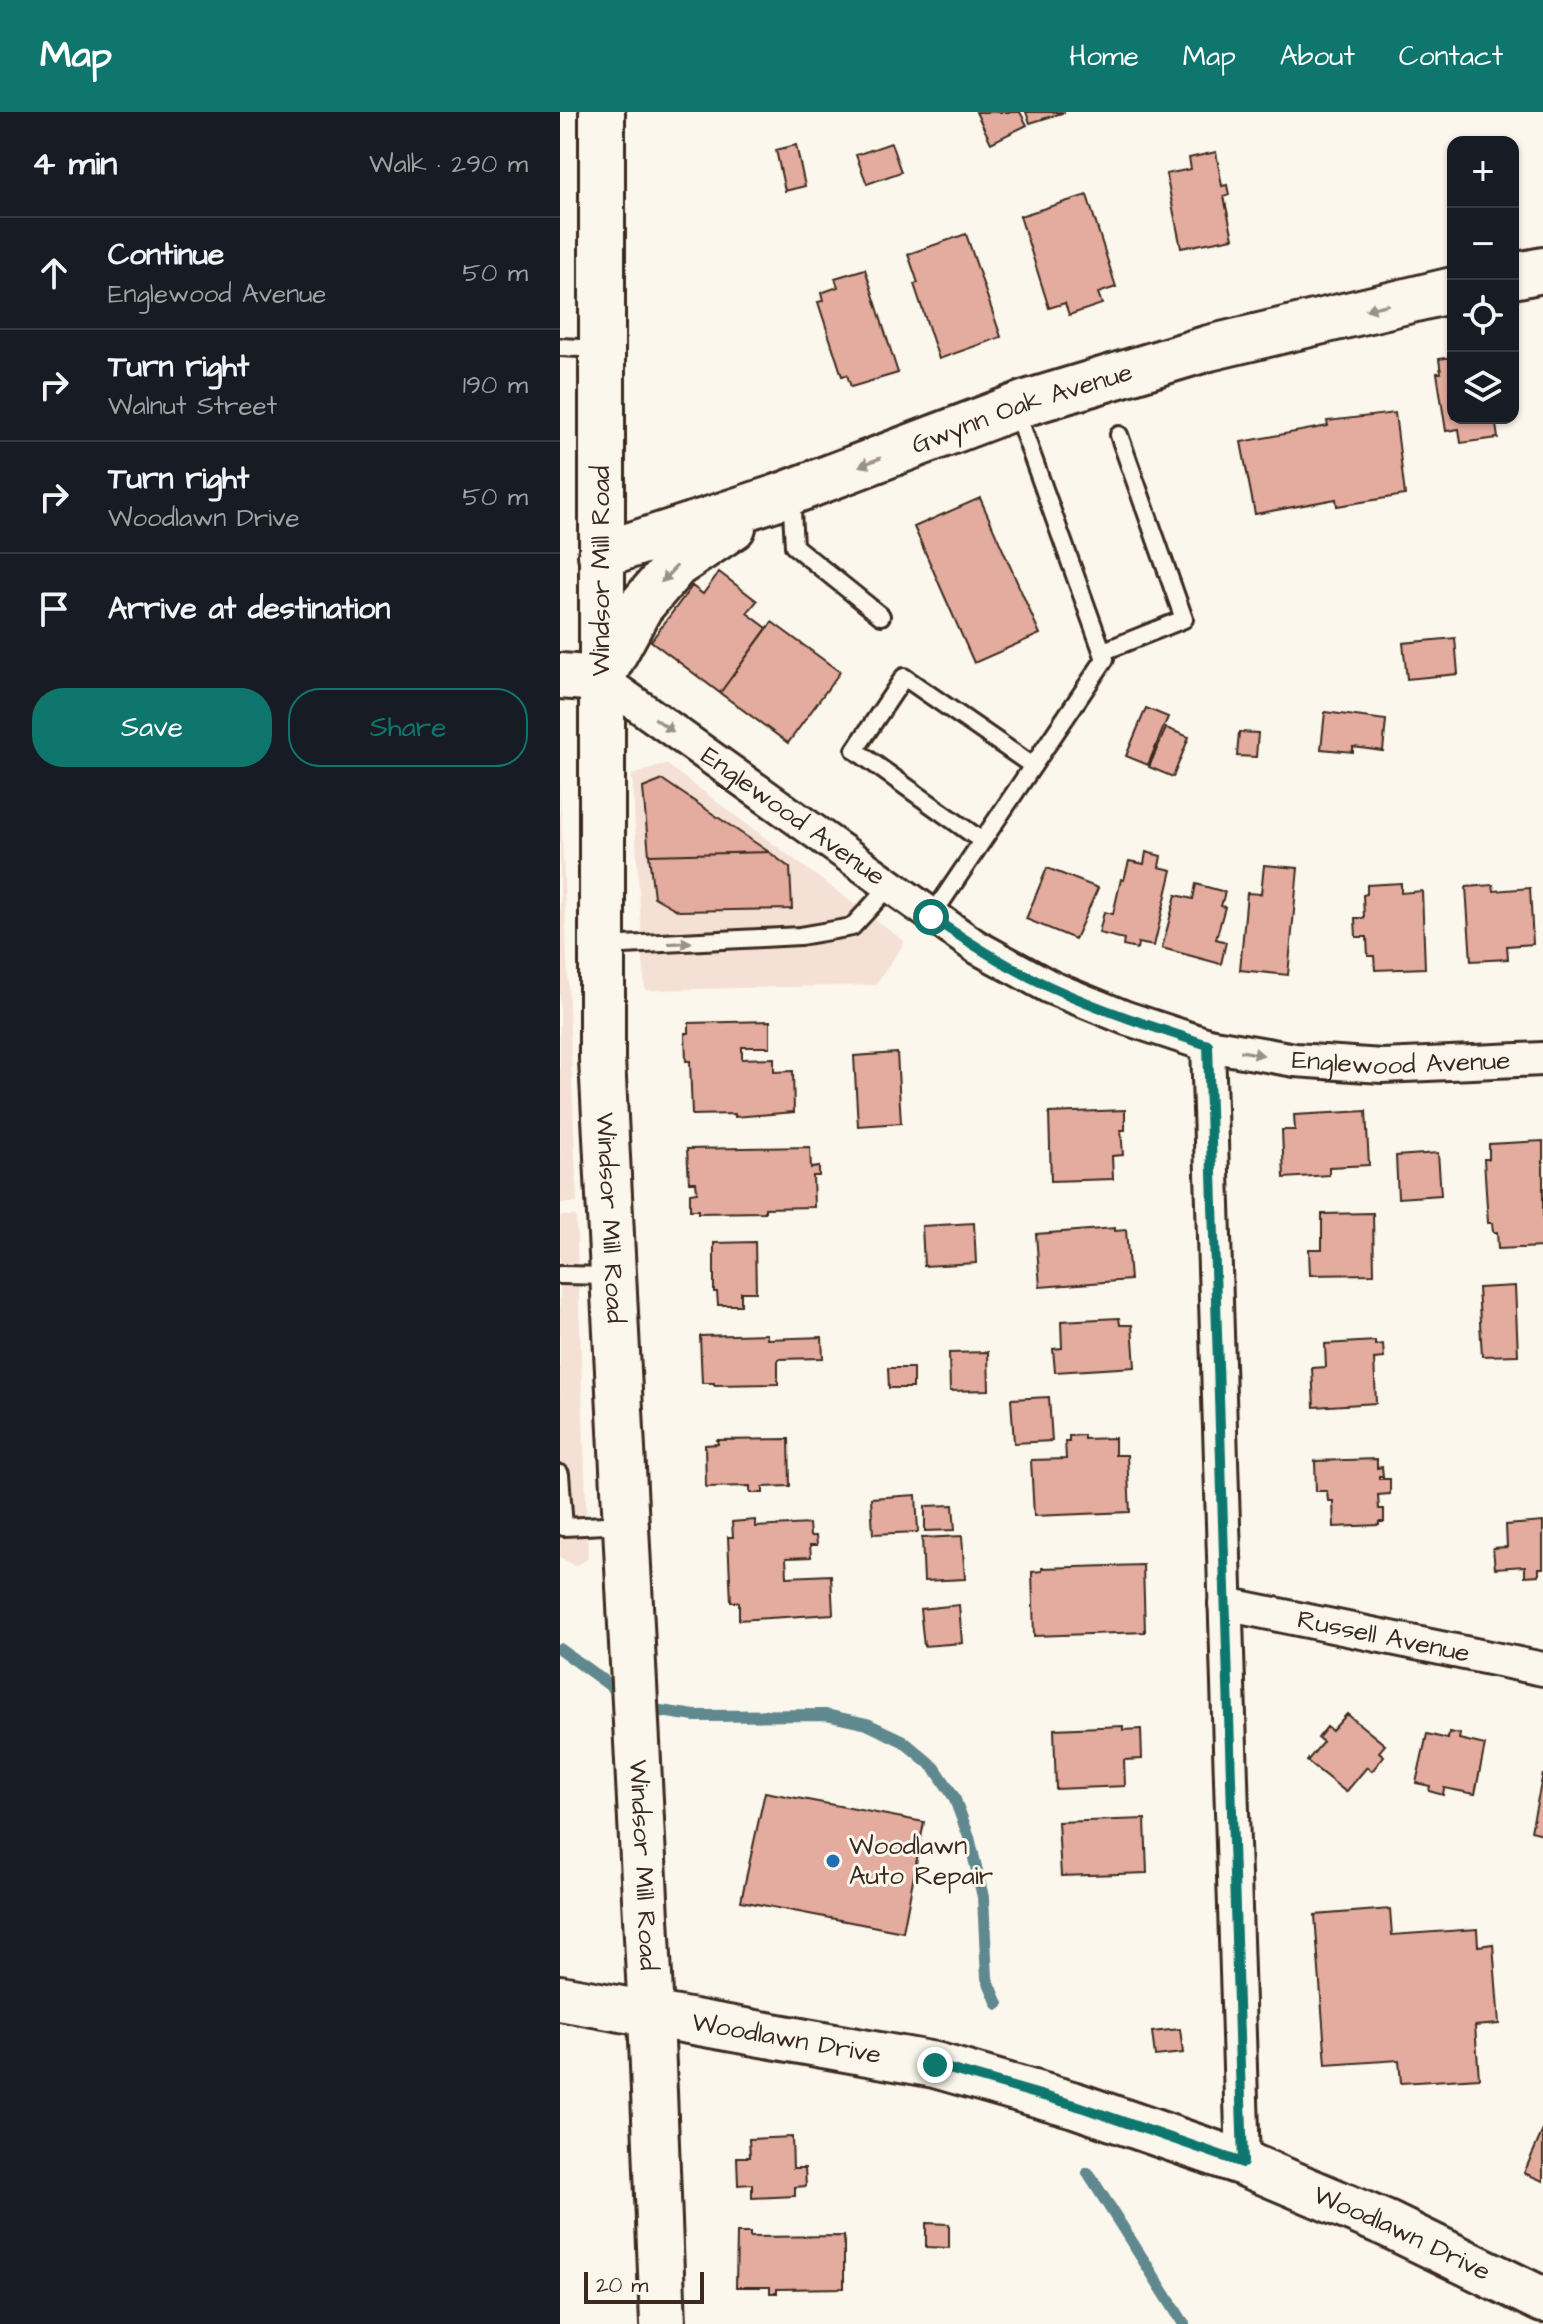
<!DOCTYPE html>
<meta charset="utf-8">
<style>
:root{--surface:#171b24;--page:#20242c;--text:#f1f3f6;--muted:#9ea1a6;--line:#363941;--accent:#0f766e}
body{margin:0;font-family:"Architects Daughter",sans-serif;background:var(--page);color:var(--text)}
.controls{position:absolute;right:24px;top:24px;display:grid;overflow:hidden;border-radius:16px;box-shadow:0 2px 6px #0004}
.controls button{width:72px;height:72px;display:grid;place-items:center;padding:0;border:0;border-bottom:2px solid var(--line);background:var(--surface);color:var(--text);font:40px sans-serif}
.scale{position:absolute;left:24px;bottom:20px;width:120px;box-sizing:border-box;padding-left:8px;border:4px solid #3b2a1e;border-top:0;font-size:22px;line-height:28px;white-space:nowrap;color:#3b2a1e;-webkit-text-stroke:6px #fbf7ec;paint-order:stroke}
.stop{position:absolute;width:24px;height:24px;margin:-18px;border:6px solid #0f766e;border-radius:50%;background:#fff}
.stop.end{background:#0f766e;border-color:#fff;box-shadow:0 2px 8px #0008}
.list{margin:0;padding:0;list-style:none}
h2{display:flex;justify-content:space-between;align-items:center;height:104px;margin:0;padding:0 32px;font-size:34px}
h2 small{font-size:26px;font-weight:400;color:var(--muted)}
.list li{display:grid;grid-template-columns:52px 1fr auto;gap:24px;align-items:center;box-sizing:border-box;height:112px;padding:0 32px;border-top:2px solid var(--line)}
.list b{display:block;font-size:30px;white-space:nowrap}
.list p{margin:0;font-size:26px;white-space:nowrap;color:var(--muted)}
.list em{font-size:26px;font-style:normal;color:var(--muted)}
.actions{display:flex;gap:16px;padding:24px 32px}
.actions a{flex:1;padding:18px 0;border:2px solid var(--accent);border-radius:32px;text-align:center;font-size:28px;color:var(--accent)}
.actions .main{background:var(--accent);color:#fff}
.icon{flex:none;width:44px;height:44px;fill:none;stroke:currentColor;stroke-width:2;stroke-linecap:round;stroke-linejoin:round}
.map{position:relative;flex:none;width:983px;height:2212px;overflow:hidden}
header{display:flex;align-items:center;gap:48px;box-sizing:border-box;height:112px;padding:0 40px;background:var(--accent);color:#fff}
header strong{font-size:38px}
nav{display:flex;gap:44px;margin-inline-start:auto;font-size:28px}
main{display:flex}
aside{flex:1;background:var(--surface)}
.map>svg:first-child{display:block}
</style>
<header>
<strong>Map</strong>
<nav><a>Home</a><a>Map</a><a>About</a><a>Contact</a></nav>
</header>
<main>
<aside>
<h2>4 min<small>Walk · 290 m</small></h2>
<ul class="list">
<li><svg class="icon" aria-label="ahead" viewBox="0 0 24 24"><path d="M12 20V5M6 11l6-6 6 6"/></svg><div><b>Continue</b><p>Englewood Avenue</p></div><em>50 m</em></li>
<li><svg class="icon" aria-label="right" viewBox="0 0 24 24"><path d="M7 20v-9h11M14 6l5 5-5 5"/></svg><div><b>Turn right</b><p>Walnut Street</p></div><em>190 m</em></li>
<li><svg class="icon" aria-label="right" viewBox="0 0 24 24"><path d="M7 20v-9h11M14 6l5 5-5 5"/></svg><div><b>Turn right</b><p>Woodlawn Drive</p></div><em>50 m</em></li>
<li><svg class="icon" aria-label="arrive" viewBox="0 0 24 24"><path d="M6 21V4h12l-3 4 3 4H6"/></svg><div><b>Arrive at destination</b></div></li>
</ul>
<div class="actions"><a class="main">Save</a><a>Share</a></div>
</aside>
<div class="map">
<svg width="983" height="2212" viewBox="0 0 983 2212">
<rect width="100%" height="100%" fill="#fbf7ec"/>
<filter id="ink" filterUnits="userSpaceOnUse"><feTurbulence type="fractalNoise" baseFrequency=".0125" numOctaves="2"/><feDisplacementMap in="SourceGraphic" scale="16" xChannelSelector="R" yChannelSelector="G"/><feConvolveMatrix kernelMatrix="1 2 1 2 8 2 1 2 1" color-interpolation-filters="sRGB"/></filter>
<g filter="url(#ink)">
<path fill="#f4e0d5" d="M 106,652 L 345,830 L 315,873 L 85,878 L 72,663 Z
M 0,671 L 17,1091 L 0,1091 Z
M 0,1104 L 16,1104 L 28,1447 L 15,1454 L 0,1445 Z"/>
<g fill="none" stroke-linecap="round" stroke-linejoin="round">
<path stroke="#61888f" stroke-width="12" d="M 0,1537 L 63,1583
M 83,1593 L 94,1598 L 135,1604 L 266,1603 L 307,1612 L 343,1629 L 375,1656 L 394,1685 L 409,1725 L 423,1785 L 427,1866 L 438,1892
M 528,2061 L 624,2212"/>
</g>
<path fill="#e4ab9f" stroke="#3b2a1e" stroke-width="2" d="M 416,0 L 460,0 L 467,13 L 431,31 Z
M 466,0 L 505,0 L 470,11 Z
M 331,31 L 341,60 L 307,72 L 296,43 Z
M 236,33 L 245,74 L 225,79 L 216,38 Z
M 656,40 L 662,74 L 667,73 L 669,83 L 664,85 L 673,126 L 621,136 L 606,62 L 631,57 L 629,46 Z
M 527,83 L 556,175 L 538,181 L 542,192 L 509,203 L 505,191 L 489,196 L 460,104 Z
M 406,122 L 441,225 L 379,247 L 354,172 L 358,171 L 348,142 Z
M 305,157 L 338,261 L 291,275 L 287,263 L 282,264 L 258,190 L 263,189 L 261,181 L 278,175 L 275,166 Z
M 893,245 L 893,306 L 935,306 L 938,326 L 901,331 L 899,317 L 886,319 L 877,261 L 881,261 L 879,247 Z
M 835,301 L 845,383 L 777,394 L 776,387 L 695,402 L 681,330 L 768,314 L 767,309 Z
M 420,386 L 480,522 L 414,551 L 354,415 Z
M 159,460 L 197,489 L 187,501 L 207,516 L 160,581 L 91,529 L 132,474 L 143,482 Z
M 212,510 L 280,560 L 228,631 L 160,581 Z
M 895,526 L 898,562 L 847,567 L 843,531 Z
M 586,596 L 608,605 L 588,653 L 566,644 Z
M 765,600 L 826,608 L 823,639 L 793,635 L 793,640 L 761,637 Z
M 606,616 L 629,625 L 613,665 L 589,655 Z
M 679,620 L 698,621 L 696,645 L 677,644 Z
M 103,668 L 209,740 L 89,743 L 83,676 Z
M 209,740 L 230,756 L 232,797 L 119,799 L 94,785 L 89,743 Z
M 586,740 L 601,744 L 599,755 L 612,758 L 594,834 L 578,831 L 577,837 L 563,834 L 564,827 L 539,821 L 544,800 L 553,802 L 561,767 L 564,768 L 569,749 L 584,752 Z
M 704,753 L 738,756 L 728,863 L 680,858 L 687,781 L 701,782 Z
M 487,756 L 538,776 L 515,827 L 466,807 Z
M 841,771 L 841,781 L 862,779 L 865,856 L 815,858 L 814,844 L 808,844 L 807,825 L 796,825 L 795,806 L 804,806 L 803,783 L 807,782 L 807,773 Z
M 636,772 L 665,780 L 661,794 L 665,795 L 656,827 L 666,830 L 661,852 L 602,836 L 616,783 L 633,787 Z
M 933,773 L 934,779 L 970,776 L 973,832 L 947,834 L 948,847 L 911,849 L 906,775 Z
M 210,909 L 210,935 L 182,935 L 182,947 L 214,946 L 214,960 L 233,959 L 234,1000 L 175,1005 L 175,1002 L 132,1003 L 130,949 L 126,949 L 125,921 L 129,921 L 129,911 Z
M 337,941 L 341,1011 L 298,1014 L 294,944 Z
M 565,998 L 565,1018 L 561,1018 L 563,1043 L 552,1044 L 553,1067 L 491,1069 L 489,1001 Z
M 806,999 L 809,1053 L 769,1055 L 769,1063 L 724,1066 L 722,1018 L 735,1018 L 734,1003 Z
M 983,1029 L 983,1135 L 938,1137 L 937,1120 L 933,1120 L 932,1111 L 928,1111 L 924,1047 L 929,1047 L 929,1032 Z
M 250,1035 L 251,1056 L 259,1055 L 259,1064 L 253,1064 L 254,1095 L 205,1096 L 205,1100 L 138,1101 L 138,1098 L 130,1098 L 130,1081 L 137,1080 L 136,1070 L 129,1070 L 127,1037 Z
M 878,1041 L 881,1083 L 838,1086 L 836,1044 Z
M 813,1101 L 814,1162 L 750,1163 L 749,1137 L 762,1137 L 762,1102 Z
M 414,1111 L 416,1151 L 364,1154 L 362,1114 Z
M 555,1116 L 555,1119 L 566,1118 L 570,1168 L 480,1175 L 476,1122 Z
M 195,1130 L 196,1180 L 181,1180 L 181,1193 L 158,1193 L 157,1180 L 154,1180 L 154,1131 Z
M 955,1174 L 958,1243 L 922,1244 L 918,1176 Z
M 559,1206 L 560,1213 L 572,1213 L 575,1255 L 495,1260 L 493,1237 L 502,1236 L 501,1209 Z
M 207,1222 L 207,1227 L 262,1225 L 263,1246 L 218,1247 L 218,1272 L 154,1273 L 154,1271 L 142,1271 L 140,1224 Z
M 815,1229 L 815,1233 L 823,1232 L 824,1246 L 814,1247 L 816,1291 L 754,1295 L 752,1256 L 766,1255 L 765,1232 Z
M 428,1240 L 429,1278 L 390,1279 L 389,1241 Z
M 328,1256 L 353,1256 L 353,1276 L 329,1276 Z
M 489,1285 L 492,1329 L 454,1331 L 451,1287 Z
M 524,1323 L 524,1327 L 555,1326 L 555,1343 L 567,1343 L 570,1400 L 474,1404 L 471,1348 L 506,1347 L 505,1329 L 509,1329 L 509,1324 Z
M 229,1327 L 230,1374 L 203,1375 L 203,1381 L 190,1381 L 190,1374 L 146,1375 L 145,1333 L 158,1332 L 157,1328 Z
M 817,1347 L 817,1356 L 822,1355 L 823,1364 L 819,1364 L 819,1367 L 830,1367 L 830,1382 L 818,1383 L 819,1397 L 824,1397 L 824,1410 L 819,1410 L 819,1413 L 774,1415 L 773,1389 L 768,1389 L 767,1379 L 756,1379 L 755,1349 Z
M 356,1383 L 358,1420 L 313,1422 L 311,1386 Z
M 393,1393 L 395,1418 L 365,1419 L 365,1394 Z
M 195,1408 L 195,1415 L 249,1412 L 250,1424 L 256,1424 L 257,1433 L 250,1433 L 251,1445 L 226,1446 L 227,1465 L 271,1463 L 273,1502 L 179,1508 L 179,1490 L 171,1490 L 168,1425 L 173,1425 L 172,1410 Z
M 983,1410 L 983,1456 L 979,1456 L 979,1463 L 965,1464 L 965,1454 L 935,1456 L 933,1436 L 947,1435 L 946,1413 Z
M 402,1424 L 405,1467 L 364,1469 L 362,1426 Z
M 583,1453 L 585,1520 L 474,1524 L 472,1460 L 482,1459 L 482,1456 Z
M 399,1493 L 402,1531 L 364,1534 L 360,1497 Z
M 787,1602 L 825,1633 L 819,1640 L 824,1644 L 812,1659 L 807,1655 L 786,1680 L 747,1649 L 763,1630 L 758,1626 L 767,1615 L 772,1619 Z
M 563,1614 L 563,1618 L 581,1617 L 582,1647 L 564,1648 L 565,1674 L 496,1677 L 494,1617 Z
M 889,1620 L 900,1622 L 899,1627 L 925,1633 L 915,1682 L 884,1676 L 883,1683 L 869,1679 L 870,1674 L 856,1671 L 867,1622 L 888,1627 Z
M 983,1662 L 983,1722 L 971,1719 Z
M 205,1680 L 364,1710 L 343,1820 L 181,1789 Z
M 585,1707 L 587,1761 L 501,1764 L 498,1710 Z
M 830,1797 L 832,1823 L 917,1817 L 918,1834 L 933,1832 L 939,1912 L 915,1914 L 919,1966 L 841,1971 L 839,1948 L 766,1953 L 755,1803 Z
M 620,1917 L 623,1941 L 595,1944 L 592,1920 Z
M 983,2018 L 983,2069 L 964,2061 Z
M 232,2025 L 233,2056 L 245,2056 L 246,2074 L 235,2075 L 235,2084 L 192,2086 L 192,2072 L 178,2073 L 177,2045 L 190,2045 L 189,2027 Z
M 366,2111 L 389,2112 L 389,2136 L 366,2135 Z
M 177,2121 L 190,2121 L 190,2125 L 284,2124 L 284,2176 L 217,2177 L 217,2181 L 210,2181 L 210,2175 L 176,2175 Z"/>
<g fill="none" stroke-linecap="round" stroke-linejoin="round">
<defs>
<path id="lane" d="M 0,235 L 40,237
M 231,381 L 234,434 L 321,504
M 544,539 L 624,507 L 559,323
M 422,729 L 295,638 L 344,565 L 473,654
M 371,805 L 545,547 L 455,296
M 44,834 L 240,824 L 292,815 L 329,775
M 0,1163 L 52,1164
M 0,1362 L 4,1415
M 0,1412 L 4,1415 L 65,1412"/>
<g id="street">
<path id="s1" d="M 41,567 L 415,834 L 490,875 L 566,906 L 648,933 L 735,948 L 822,954 L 983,947"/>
<path d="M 648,933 L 683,2051"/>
<path id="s2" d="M 665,1492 L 983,1557"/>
</g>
<g id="secondary">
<path id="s3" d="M 42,0 L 42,947 L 91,1903 L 103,2212"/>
<path d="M 953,164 L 983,158"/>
<path id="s4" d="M 41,443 L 218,385 L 466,291 L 649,236 L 893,178"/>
<path d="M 44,561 L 80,495 L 116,453 L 173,415"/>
<path d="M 0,564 L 41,567"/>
<path id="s5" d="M 0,1886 L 375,1953 L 515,1993 L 683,2051 L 827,2112 L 983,2188"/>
</g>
</defs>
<use href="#lane" stroke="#3b2a1e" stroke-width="22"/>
<use href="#street" stroke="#3b2a1e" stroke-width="38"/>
<use href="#secondary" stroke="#3b2a1e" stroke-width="50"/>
<use href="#lane" stroke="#fbf7ec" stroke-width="16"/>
<use href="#street" stroke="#fbf7ec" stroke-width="32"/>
<use href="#secondary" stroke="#fbf7ec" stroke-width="44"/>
</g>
<defs><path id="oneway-solid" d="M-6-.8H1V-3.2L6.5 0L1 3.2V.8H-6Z" transform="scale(2)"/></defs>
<g fill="#9b9085">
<use href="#oneway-solid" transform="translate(817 195) rotate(167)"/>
<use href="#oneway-solid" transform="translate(310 350) rotate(159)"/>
<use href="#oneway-solid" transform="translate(109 462) rotate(133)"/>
<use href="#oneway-solid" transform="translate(104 613) rotate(36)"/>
<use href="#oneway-solid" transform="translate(120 831) rotate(-3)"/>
<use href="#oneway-solid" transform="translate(692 941) rotate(10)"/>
</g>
</g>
<g fill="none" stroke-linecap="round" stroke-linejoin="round" filter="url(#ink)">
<path stroke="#0f766e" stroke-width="10" d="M 371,805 C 410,831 450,857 493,876 C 543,899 596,916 648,933 L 683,2051 L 515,1993 L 375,1953"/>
</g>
<circle fill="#1f6fb2" stroke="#fbf7ec" stroke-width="3" cx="273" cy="1749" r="8"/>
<g text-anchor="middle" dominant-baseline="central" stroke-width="6" stroke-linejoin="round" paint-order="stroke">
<g font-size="26" fill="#3b2a1e" stroke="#fbf7ec">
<text stroke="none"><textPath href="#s4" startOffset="446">Gwynn Oak Avenue</textPath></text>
<text transform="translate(41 459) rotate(-90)">Windsor Mill Road</text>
<text stroke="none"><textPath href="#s1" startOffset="236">Englewood Avenue</textPath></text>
<text stroke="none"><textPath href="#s1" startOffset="908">Englewood Avenue</textPath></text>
<text stroke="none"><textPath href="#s3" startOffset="1106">Windsor Mill Road</textPath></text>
<text stroke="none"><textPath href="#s2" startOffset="162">Russell Avenue</textPath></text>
<text stroke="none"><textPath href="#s3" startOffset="1754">Windsor Mill Road</textPath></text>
<text stroke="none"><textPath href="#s5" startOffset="230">Woodlawn Drive</textPath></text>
<text stroke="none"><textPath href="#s5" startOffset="878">Woodlawn Drive</textPath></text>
</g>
<g font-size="26" fill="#3b2a1e" stroke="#fbf7ec" text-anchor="start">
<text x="289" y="1734">Woodlawn<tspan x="289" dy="30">Auto Repair</tspan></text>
</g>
</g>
</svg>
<div class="controls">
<button>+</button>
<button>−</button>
<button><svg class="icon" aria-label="locate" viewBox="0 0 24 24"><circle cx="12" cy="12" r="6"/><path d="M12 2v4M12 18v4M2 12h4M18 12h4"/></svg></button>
<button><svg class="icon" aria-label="layers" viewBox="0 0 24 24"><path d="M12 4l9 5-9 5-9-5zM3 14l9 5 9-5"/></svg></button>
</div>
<div class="scale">20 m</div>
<div class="stop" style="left:371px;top:805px"></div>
<div class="stop end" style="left:375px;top:1953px"></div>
</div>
</main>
